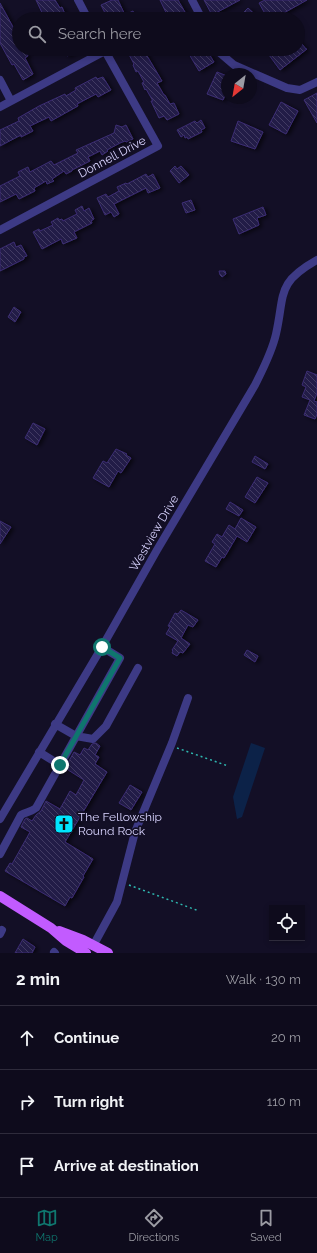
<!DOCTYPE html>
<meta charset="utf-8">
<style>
:root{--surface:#0e0b1c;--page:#171425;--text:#f1f3f6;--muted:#9b9ba3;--line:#2e2b3b;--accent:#0f766e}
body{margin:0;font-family:Raleway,sans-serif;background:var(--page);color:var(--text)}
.controls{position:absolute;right:12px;bottom:12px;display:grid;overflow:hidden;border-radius:0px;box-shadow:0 2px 6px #0003}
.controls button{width:36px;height:36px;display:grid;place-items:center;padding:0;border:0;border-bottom:1px solid var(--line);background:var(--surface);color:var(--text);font:20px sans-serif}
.compass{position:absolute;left:221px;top:68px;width:36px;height:36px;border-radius:50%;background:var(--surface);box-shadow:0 2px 6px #0003;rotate:211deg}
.stop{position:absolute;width:12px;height:12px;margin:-9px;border:3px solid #0f766e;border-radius:50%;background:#fff}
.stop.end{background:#0f766e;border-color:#fff;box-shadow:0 1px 4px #0008}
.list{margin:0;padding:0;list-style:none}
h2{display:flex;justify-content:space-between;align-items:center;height:52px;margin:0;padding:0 16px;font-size:17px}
h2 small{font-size:13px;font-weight:400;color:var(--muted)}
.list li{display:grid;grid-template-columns:26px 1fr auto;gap:12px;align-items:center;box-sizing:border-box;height:64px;padding:0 16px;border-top:1px solid var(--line)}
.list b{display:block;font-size:15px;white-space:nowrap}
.list em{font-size:13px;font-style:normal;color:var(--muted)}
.icon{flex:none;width:22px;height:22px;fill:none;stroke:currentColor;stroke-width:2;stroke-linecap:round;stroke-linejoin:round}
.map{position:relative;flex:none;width:317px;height:953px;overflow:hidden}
.search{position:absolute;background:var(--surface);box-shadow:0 2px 6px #0003;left:12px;right:12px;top:12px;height:44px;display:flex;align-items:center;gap:10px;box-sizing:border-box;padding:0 14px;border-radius:22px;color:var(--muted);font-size:15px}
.sheet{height:244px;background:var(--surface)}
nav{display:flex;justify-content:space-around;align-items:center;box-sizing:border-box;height:56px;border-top:1px solid var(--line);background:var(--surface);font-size:11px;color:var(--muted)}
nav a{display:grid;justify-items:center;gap:2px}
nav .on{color:var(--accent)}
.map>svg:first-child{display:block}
</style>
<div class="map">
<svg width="317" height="953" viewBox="0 0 317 953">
<defs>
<pattern id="building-back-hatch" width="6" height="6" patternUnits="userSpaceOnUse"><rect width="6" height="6" fill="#241b47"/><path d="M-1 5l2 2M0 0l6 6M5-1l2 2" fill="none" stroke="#433b63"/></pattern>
<filter id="shadow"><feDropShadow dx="3" dy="1.5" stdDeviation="2" flood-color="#0009"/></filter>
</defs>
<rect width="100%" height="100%" fill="#130f26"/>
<path fill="#0c2248" d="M 251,743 L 265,748 L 242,817 L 237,819 L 233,797 Z"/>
<path fill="url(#building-back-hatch)" stroke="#3b2d73" filter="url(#shadow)" d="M 36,0 L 55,0 L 60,8 L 62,7 L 65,14 L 55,19 L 45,19 Z
M 112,0 L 118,0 L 125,15 L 133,11 L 137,19 L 108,19 L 101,5 Z
M 160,0 L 178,0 L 189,19 L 169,19 Z
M 204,0 L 240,0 L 212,15 Z
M 265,0 L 307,0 L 273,19 L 268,19 L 259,3 Z
M 0,3 L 19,38 L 19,49 L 24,49 L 28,56 L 25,58 L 33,74 L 23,80 L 14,64 L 12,65 L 0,43 Z
M 248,8 L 260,19 L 237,19 Z
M 298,39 L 306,49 L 307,49 L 280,70 L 269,55 L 276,49 L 298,49 Z
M 63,49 L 80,49 L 67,56 Z
M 126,49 L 143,49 L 162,81 L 157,83 L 164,95 L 165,95 L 170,104 L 174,103 L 179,114 L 167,120 L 164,116 L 159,118 L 151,101 L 153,101 L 146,89 L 145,90 L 142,83 L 144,82 L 138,71 L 136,72 L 133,65 L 134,64 Z
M 186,49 L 206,49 L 214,62 L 199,71 Z
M 217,72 L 227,76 L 227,91 L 223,100 L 207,94 Z
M 96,77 L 97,79 L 103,77 L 111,90 L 98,97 L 96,94 L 77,104 L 78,106 L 51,121 L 49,117 L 30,126 L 33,131 L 21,137 L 21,135 L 0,146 L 0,130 L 19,121 L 18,118 L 39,106 L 65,94 L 66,96 L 76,90 L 75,88 Z
M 317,93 L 317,123 L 304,100 Z
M 281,102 L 298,111 L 286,134 L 269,125 Z
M 201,120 L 205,128 L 201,130 L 202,132 L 188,139 L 187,137 L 185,138 L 184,135 L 181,137 L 177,130 L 195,121 L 197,123 Z
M 238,121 L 263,132 L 255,149 L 231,141 Z
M 116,125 L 122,127 L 126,125 L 133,139 L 126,142 L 125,141 L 120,143 L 107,150 L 108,151 L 102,155 L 100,151 L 88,157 L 90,161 L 72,170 L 72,171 L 66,174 L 64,171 L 52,179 L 54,181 L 47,184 L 46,181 L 34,188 L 35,191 L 19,199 L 16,194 L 0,202 L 0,186 L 20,176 L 18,172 L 28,167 L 30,172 L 51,161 L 54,165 L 78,153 L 76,150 L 114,133 Z
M 175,166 L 177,169 L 181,166 L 189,175 L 179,183 L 170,171 Z
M 146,174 L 148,177 L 153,174 L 160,188 L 148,193 L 146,188 L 114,204 L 119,214 L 114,217 L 111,212 L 105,215 L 97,198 L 106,194 L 108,197 L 119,191 L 117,187 L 126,183 L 127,184 Z
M 191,200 L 195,210 L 186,213 L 182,203 Z
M 82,206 L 84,211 L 89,208 L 94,219 L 91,221 L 92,223 L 74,232 L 77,238 L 63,244 L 61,239 L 42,249 L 33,232 L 39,229 L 40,231 L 53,225 L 51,222 L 58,218 L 59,220 L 62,219 L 63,221 L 77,214 L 75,210 Z
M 263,207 L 266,215 L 257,218 L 259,225 L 239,234 L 233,219 Z
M 14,242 L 16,247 L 21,245 L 27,256 L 24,257 L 24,259 L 0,271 L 0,249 Z
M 219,271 L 225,271 L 226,274 L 222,277 L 220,275 Z
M 14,307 L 21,312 L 15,322 L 8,317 Z
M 307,371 L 317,375 L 317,393 L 314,401 L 317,402 L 317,414 L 315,419 L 304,415 L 310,400 L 302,397 L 306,387 L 302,385 Z
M 33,423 L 45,429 L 37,445 L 25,438 Z
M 116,449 L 127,454 L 126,455 L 131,458 L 121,473 L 118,471 L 109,487 L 93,478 L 103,461 L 107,463 Z
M 255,456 L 268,464 L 265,469 L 252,462 Z
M 257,477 L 268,483 L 255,503 L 245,497 Z
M 230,502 L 243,510 L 239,516 L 226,509 Z
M 241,518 L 256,527 L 247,542 L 237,536 L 224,558 L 222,557 L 216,567 L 205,561 L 215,544 L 212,542 L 217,534 L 222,537 L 229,525 L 235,529 Z
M 0,521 L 11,527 L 0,544 Z
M 181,610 L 198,620 L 193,627 L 188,625 L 181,638 L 190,644 L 183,653 L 180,652 L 177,656 L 172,653 L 173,651 L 172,650 L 178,641 L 166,634 L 170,627 L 168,626 L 175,613 L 178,614 Z
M 247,650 L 258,656 L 255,662 L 244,655 Z
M 96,743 L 100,746 L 95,755 L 99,757 L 95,764 L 107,772 L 65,842 L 93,859 L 83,876 L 84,877 L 72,898 L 70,897 L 65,906 L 5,871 L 10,863 L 12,864 L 30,832 L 21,827 L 25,819 L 27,818 L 32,821 L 36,815 L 41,811 L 46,801 L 60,809 L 70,791 L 76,795 L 84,780 L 65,768 L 74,752 L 80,755 L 84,748 L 88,750 L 92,744 Z
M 130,785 L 142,792 L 131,810 L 119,803 Z
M 23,939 L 35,947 L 32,953 L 15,953 Z"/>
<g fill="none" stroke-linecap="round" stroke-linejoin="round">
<path stroke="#2fb8b0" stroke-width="1.5" stroke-dasharray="2 3" stroke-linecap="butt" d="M 177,748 L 228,766
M 129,885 L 199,911"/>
<path stroke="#3d3a85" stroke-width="8" d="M 78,0 L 88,19
M 192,0 L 202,19
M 218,49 L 220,53 L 234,65 L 287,88 L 300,90 L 317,82
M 0,80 L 11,101
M 0,107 L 105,51
M 0,230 L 158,146 L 104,49
M 55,724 L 76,736 L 93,739 L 106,726 L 138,668
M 39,752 L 60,765
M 0,819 L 102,647 L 157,550 L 255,385 C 263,369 272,352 276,334 C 285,294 276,283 317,260
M 0,854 L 21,815 C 26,812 31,812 36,808 L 120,658 L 102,647
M 0,934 L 2,930
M 93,946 L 117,902 L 135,832 L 172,743 L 188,698
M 54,952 L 55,953"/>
<path stroke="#c25bff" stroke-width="10" d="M 0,896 L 51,928 L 66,941 L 86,953
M 59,931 L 83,940 L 108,953"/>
</g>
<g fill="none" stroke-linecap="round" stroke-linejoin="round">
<path stroke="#0f766e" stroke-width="5" d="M 60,765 L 120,658 L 102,647"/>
</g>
<defs>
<symbol id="church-square" viewBox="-11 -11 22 22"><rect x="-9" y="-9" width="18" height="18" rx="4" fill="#00e5ff" stroke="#130f26"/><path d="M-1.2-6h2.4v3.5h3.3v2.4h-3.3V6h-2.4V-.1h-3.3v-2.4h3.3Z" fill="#111"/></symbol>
</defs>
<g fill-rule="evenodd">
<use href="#church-square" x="53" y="813" width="22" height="22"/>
</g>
<g text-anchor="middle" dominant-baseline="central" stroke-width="3.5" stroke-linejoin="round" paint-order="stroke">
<g font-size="12" fill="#d9d4ff" stroke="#130f26">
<text transform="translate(112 157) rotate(-28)">Donnell Drive</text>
<text transform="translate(154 533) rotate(-60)">Westview Drive</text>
</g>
<g font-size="12" fill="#d9d4ff" stroke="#130f26" text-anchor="start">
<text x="78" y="817">The Fellowship<tspan x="78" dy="14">Round Rock</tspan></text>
</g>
</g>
</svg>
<div class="controls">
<button><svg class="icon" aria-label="locate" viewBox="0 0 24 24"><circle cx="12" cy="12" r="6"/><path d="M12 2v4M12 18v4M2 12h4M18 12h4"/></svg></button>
</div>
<svg class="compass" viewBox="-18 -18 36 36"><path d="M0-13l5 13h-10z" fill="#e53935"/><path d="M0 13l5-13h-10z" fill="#9b9ba3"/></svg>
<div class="stop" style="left:102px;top:647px"></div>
<div class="stop end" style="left:60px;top:765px"></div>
<div class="search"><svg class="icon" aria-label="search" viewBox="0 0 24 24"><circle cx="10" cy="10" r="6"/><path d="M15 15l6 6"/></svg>Search here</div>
</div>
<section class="sheet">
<h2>2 min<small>Walk · 130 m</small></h2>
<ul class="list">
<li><svg class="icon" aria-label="ahead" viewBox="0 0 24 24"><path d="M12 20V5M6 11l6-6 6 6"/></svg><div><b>Continue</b></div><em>20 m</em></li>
<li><svg class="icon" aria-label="right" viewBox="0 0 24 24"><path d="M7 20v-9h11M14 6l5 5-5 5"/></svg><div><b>Turn right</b></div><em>110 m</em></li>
<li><svg class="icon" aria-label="arrive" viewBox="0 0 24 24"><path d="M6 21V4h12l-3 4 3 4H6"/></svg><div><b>Arrive at destination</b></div></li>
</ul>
</section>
<nav>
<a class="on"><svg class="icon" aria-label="map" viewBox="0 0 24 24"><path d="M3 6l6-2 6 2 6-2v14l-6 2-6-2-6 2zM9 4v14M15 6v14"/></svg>Map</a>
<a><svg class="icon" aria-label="directions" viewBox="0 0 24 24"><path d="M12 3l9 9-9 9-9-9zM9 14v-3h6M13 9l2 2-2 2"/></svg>Directions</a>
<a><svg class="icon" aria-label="saved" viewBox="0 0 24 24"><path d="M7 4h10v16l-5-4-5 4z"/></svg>Saved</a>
</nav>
